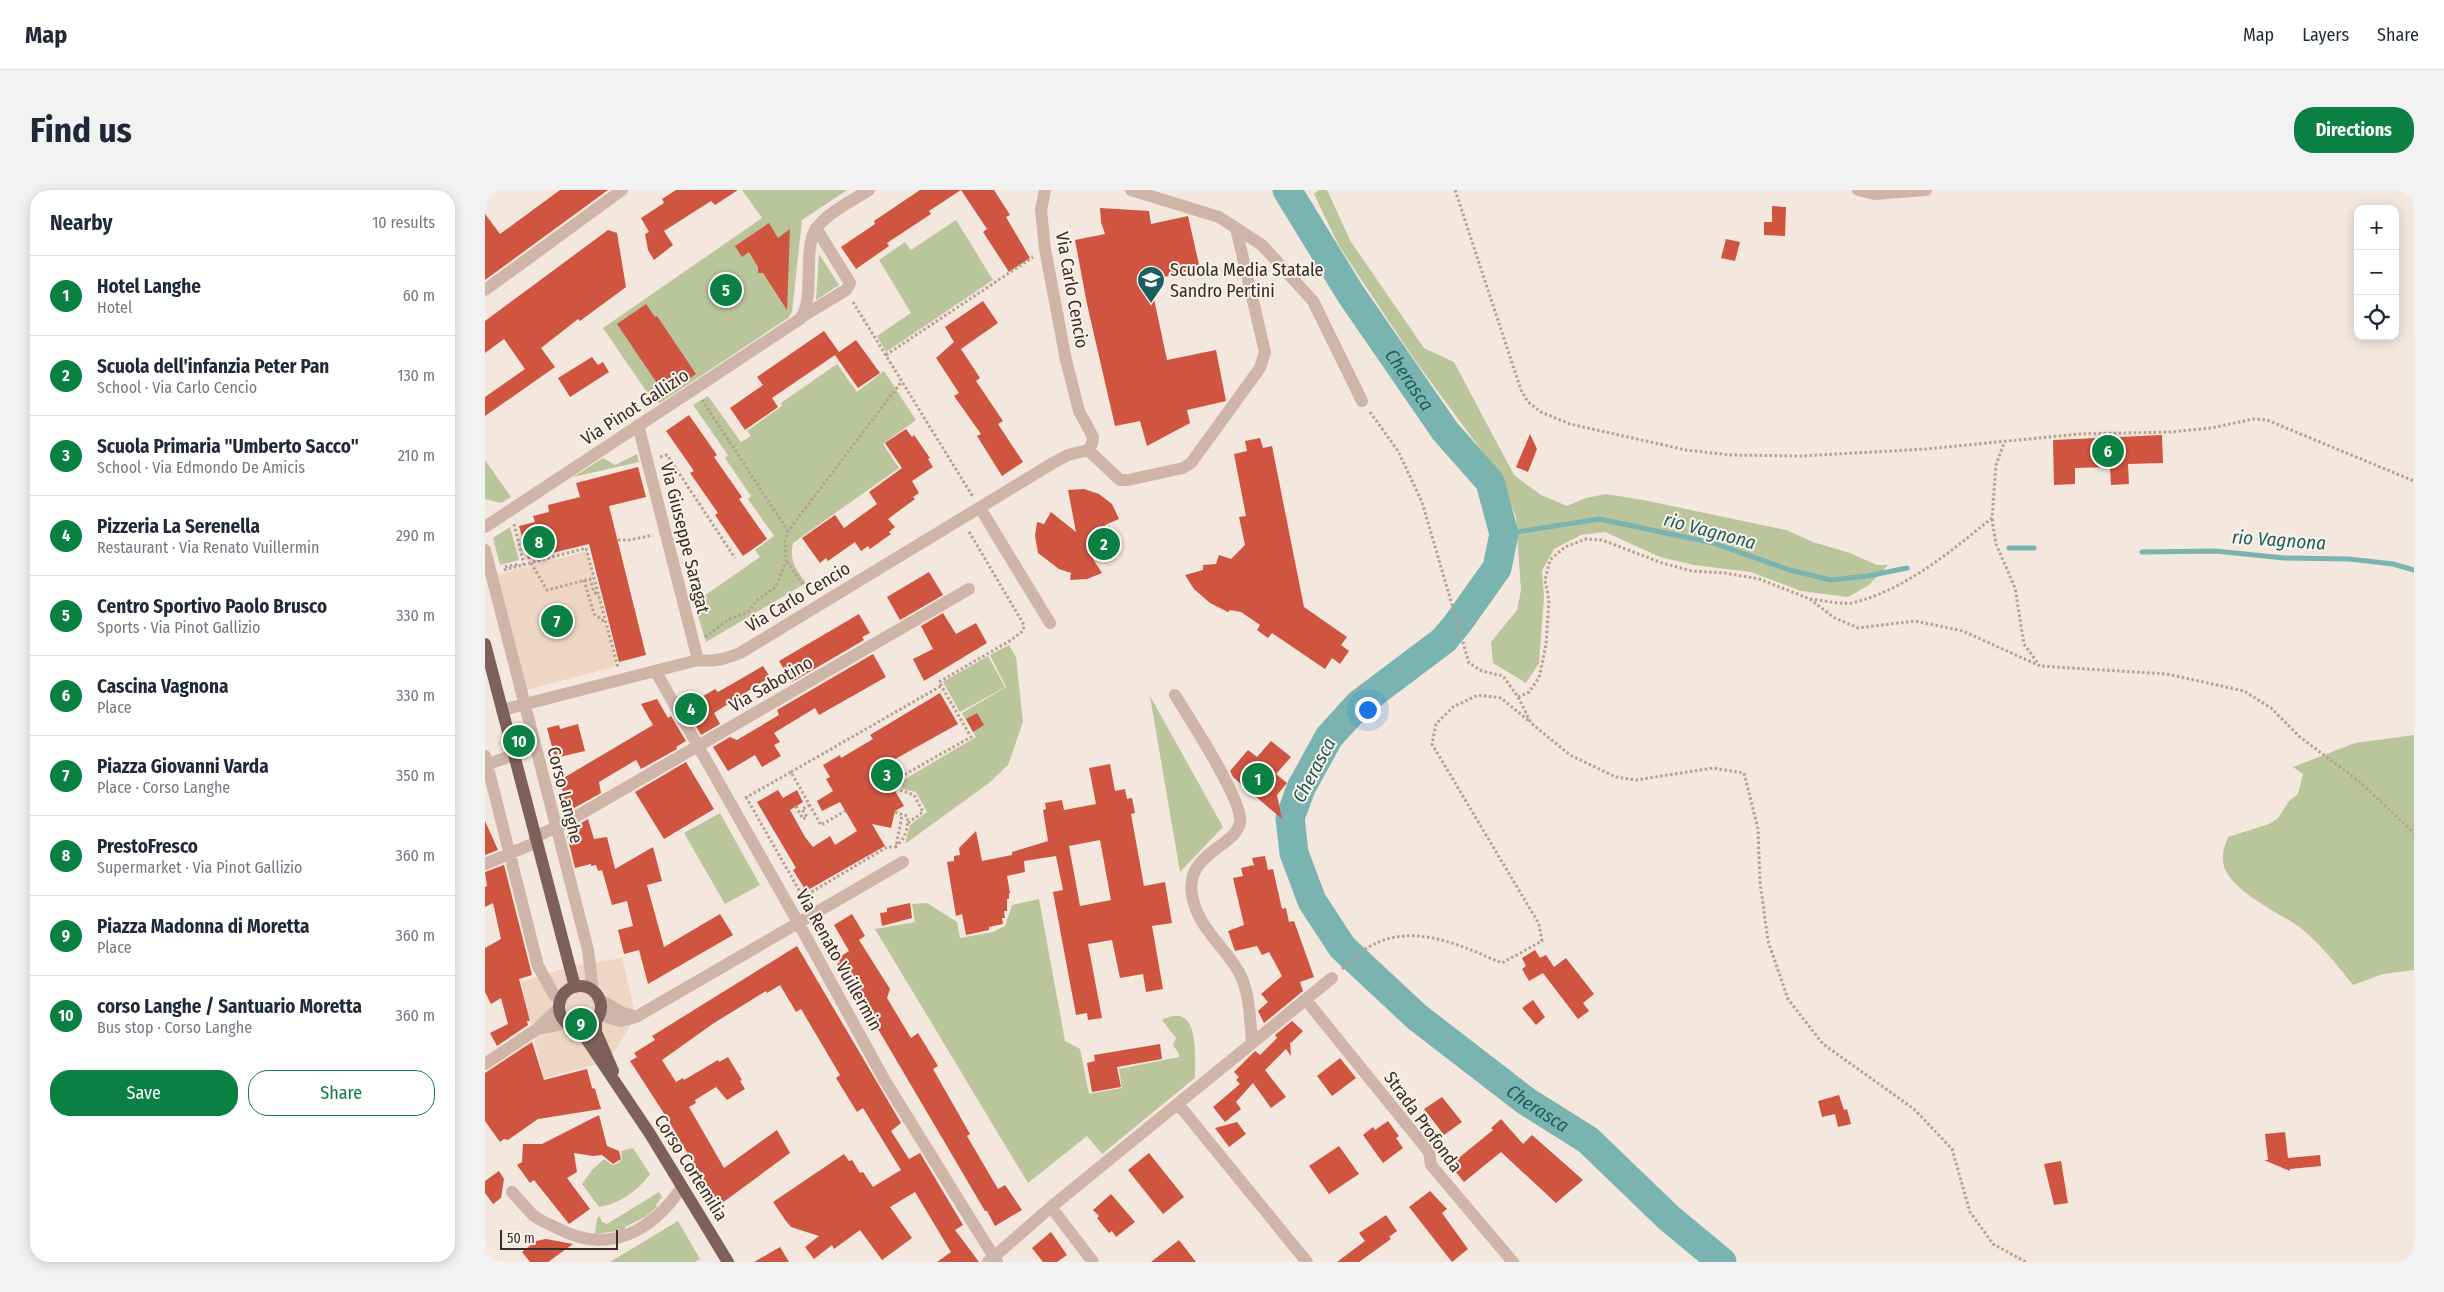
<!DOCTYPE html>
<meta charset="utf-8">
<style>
:root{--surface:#fff;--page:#f2f2f3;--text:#1f2937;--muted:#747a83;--line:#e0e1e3;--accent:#0b8043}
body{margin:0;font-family:"Fira Sans Condensed",sans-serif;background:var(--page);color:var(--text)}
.controls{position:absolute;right:15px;top:15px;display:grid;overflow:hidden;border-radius:10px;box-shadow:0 2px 12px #0003}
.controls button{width:45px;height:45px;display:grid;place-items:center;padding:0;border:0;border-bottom:1px solid var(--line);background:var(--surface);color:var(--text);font:25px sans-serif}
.scale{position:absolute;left:15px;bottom:12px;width:118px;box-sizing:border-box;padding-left:5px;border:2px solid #3a2c28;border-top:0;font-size:14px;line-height:18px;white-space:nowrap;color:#3a2c28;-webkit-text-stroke:4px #fbf2ea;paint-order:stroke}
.you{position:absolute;left:882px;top:519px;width:18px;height:18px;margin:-12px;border:4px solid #fff;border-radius:50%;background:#1a73e8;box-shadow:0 0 0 8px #1a73e833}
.badge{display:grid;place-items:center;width:32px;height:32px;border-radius:50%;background:var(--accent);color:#fff;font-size:16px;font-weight:700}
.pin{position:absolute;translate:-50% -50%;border:2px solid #fff;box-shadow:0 1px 5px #0006}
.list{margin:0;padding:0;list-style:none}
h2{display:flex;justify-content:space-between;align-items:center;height:65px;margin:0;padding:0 20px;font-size:21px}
h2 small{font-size:16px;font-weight:400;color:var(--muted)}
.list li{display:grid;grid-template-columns:32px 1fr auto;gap:15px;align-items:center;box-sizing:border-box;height:80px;padding:0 20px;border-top:1px solid var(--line)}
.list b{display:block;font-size:19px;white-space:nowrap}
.list p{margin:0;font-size:16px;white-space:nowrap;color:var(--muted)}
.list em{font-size:16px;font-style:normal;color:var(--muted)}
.actions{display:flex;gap:10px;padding:15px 20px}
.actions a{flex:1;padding:11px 0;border:1px solid var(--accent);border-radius:20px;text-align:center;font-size:18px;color:var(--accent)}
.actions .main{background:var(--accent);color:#fff}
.icon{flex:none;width:28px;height:28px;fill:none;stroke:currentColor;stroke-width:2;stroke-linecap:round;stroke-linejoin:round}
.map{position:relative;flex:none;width:1929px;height:1072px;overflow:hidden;border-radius:20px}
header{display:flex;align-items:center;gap:30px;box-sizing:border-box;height:70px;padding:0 25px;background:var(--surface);border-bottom:1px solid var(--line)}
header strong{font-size:24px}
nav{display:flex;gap:28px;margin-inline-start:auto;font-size:18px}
.intro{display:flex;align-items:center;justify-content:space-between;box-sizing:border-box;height:120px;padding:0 30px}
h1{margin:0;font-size:35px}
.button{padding:12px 22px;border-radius:20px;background:var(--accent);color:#fff;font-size:18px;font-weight:700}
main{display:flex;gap:30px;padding:0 30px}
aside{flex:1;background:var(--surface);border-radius:20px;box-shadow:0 2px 12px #0003}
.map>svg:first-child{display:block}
</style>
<header>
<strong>Map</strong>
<nav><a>Map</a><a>Layers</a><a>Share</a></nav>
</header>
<div class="intro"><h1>Find us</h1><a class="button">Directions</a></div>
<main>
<aside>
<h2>Nearby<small>10 results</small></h2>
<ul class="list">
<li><span class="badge">1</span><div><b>Hotel Langhe</b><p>Hotel</p></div><em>60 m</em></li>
<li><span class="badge">2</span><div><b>Scuola dell'infanzia Peter Pan</b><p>School · Via Carlo Cencio</p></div><em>130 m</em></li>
<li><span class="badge">3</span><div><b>Scuola Primaria &quot;Umberto Sacco&quot;</b><p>School · Via Edmondo De Amicis</p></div><em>210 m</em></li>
<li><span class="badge">4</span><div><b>Pizzeria La Serenella</b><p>Restaurant · Via Renato Vuillermin</p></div><em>290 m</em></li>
<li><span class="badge">5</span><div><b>Centro Sportivo Paolo Brusco</b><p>Sports · Via Pinot Gallizio</p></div><em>330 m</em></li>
<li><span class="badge">6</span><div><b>Cascina Vagnona</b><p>Place</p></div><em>330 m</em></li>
<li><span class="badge">7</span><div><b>Piazza Giovanni Varda</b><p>Place · Corso Langhe</p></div><em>350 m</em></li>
<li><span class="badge">8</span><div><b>PrestoFresco</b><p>Supermarket · Via Pinot Gallizio</p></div><em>360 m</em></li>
<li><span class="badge">9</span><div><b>Piazza Madonna di Moretta</b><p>Place</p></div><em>360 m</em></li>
<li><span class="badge">10</span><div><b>corso Langhe / Santuario Moretta</b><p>Bus stop · Corso Langhe</p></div><em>360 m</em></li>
</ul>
<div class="actions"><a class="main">Save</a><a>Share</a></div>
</aside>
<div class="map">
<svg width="1929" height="1072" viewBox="0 0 1929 1072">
<rect width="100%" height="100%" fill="#f4e7dd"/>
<path fill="#bbc59b" d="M 257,0 L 362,0 L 317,30 L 307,122 L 303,128 L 175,213 L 168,211 L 118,138 L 277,28 Z
M 834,0 L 842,0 L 866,52 L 939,158 L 969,172 L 1029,285 L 1056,305 L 1082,316 L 1101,308 L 1121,304 L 1158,310 L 1301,340 L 1328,352 L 1365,363 L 1392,375 L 1403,375 L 1384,395 L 1363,407 L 1316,401 L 1266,382 L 1209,375 L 1175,367 L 1120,342 L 1096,345 L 1069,359 L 1057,381 L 1059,407 L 1054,473 L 1041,493 L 1008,473 L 1006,452 L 1032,420 L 1036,400 L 1031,327 L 1014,284 L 931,172 L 854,56 L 829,4 Z
M 471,30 L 508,90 L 401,162 L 392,146 L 426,123 L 394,70 L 420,52 L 426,60 Z
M 334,64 L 354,95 L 331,110 Z
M 352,174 L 372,202 L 399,181 L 431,230 L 398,254 L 414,278 L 308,353 C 304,371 311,379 321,393 L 221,452 L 209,413 L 275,367 L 270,360 L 289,346 L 263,309 L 266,306 L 240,268 L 243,265 L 208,215 L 223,206 L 256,252 L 266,246 L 262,241 L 297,216 L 296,213 Z
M 152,264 L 154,272 L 88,287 L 118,268 L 130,275 Z
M 0,270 L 26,307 L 16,313 L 0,309 Z
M 25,337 L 34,370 L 15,375 L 8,348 Z
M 524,455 L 531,467 L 538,532 L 523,575 L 504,593 L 420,654 L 425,635 L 442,622 L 431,602 L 418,599 L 415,592 L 491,547 L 477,523 L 521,497 L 505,465 Z
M 503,466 L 520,497 L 475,522 L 458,492 Z
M 665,506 L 738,637 L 695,682 Z
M 1929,545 L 1929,780 L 1898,784 L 1868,795 C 1852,775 1834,752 1813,736 C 1793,722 1734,696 1738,666 C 1738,660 1741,653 1743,647 L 1784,634 L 1793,628 L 1804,611 L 1813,604 L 1818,584 L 1808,577 L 1870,553 Z
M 235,623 L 275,695 L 240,714 L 199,643 Z
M 554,709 L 580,851 L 595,859 L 604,904 L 637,898 L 634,879 L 694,867 L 694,864 L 688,855 L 691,848 L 677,830 C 715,810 710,865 710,888 L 617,964 L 602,946 L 543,993 L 390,739 L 430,732 L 427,714 L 442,713 L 472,732 L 475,748 L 508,742 L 520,736 L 527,715 Z
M 148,958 L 165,984 C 151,1002 136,1013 114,1017 L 97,994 L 107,980 L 119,969 L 127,975 L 133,973 L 137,969 L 136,961 Z
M 174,1002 L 177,1007 L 171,1015 L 172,1017 L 160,1027 L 140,1037 L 140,1040 L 110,1044 L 112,1029 L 115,1026 L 117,1032 L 122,1034 Z
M 193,1031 L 215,1069 L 210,1072 L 125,1072 Z"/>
<path fill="#edd6c3" d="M 102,361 L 132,476 L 41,500 L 11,385 Z
M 137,768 L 151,827 L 123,871 L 59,888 L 36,792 L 83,777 Z"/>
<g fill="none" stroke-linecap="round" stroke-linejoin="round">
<path stroke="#79b4b1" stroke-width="5" d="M 1019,344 L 1114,329 L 1228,353 L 1305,380 L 1346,390 L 1383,386 L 1422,378
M 1524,358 L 1549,358
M 1657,362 L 1730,361 L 1799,368 L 1864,369 L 1908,374 L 1929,380"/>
<path stroke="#79b4b1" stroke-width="29" id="s1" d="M 802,0 L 865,103 L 960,241 L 1005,292 L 1019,344 L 1012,378 L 973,433 L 959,450 L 874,514 L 844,547 L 816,598 L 805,628 L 809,663 L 827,711 L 857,757 L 932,827 L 1041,911 L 1103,950 L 1184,1028 L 1237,1072"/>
</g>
<path fill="#cf5540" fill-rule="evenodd" d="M 75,0 L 123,0 L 0,90 L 0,24 L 15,44 Z
M 191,0 L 253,0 L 230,15 L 226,11 L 179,41 L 188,55 L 169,70 L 163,60 L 160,44 L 164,42 L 156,28 L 179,13 L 177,9 Z
M 435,0 L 476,0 L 444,21 L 446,24 L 402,53 L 404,56 L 371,79 L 356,57 L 390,34 L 389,31 Z
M 476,0 L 509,0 L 525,25 L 521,27 L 545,68 L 524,82 L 498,42 L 502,39 Z
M 1287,16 L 1301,17 L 1300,46 L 1279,45 L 1279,32 L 1287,32 Z
M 615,18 L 664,21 L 666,34 L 703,26 L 715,79 L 665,90 L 682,170 L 731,160 L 741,211 L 702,220 L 705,233 L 662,256 L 655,231 L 630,236 L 602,114 L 590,50 L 620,44 L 616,32 Z
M 284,33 L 293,48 L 305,39 L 302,120 L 278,83 L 273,83 L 273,77 L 264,62 L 257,67 L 250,56 Z
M 123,40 L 132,43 L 141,97 L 95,131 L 93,129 L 56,158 L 70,177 L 0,226 L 0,207 L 40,179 L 19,149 L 0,163 L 0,131 Z
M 1241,49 L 1255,52 L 1250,71 L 1236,68 Z
M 498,111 L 513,133 L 476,159 L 495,188 L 491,191 L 518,231 L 513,234 L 538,272 L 517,286 L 492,246 L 496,244 L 469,206 L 474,203 L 451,168 L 469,152 L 460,137 Z
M 161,114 L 170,127 L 172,126 L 211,184 L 180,205 L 132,134 Z
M 339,141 L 354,162 L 371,150 L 395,183 L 373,198 L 350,165 L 287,208 L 293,217 L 260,240 L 245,218 L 278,195 L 272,187 Z
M 107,167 L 113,175 L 118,172 L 124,182 L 85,207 L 73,188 Z
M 204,225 L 232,265 L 229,267 L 257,307 L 254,309 L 282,349 L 258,366 L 230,325 L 233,323 L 205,283 L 209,281 L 181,241 Z
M 421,239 L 427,247 L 429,245 L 445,268 L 443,269 L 448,277 L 427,291 L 434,303 L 428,307 L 430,309 L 403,329 L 410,337 L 404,342 L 406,344 L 385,359 L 383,356 L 376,361 L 370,352 L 343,371 L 341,368 L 335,373 L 317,348 L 350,325 L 359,338 L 392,314 L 384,302 L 417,278 L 400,253 Z
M 1045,244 L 1052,259 L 1043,282 L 1031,277 Z
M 1677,245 L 1678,273 L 1643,274 L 1644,294 L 1626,295 L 1625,277 L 1590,278 L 1590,294 L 1569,295 L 1568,250 Z
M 775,248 L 778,258 L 787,256 L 819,417 L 862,447 L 856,455 L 864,461 L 855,474 L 847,468 L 840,479 L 787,443 L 783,448 L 772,440 L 775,435 L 756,422 L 745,420 L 743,422 L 725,413 L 709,399 L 700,385 L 718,380 L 718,375 L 731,374 L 734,365 L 746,369 L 760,355 L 754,327 L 761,326 L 749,264 L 762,261 L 760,251 Z
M 153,277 L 161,307 L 124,316 L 161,465 L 134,472 L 104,354 L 43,369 L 34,336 L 50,332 L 48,326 L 64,322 L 63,315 L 95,307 L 91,293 Z
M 599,299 L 614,304 L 627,314 L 634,329 L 620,335 L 623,344 L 622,354 L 617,364 L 608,369 L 617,383 L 602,389 L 585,390 L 586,383 L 574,379 L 553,363 L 550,346 L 552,332 L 559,334 L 566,322 L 591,342 L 583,300 Z
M 444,382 L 458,405 L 415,430 L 402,407 Z
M 458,423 L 471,444 L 491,433 L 502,453 L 439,491 L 428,469 L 448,459 L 436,436 Z
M 374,424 L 385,443 L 377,447 L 379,450 L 307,492 L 294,471 Z
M 388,464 L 401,487 L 334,525 L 330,518 L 289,543 L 295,552 L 289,555 L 296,566 L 277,577 L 270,565 L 243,581 L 228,557 L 245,547 L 252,550 L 294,525 L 292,520 Z
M 278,476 L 285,487 L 229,523 L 235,534 L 216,545 L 200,517 L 230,499 L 233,502 Z
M 455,503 L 473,534 L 396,577 L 419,616 L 410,621 L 406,638 L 387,634 L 400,656 L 321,701 L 308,680 L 311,678 L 272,612 L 293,600 L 298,608 L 312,600 L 318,612 L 305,620 L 320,647 L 328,657 L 345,646 L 350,655 L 372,641 L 355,612 L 337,621 L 332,611 L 348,601 L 341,589 L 345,587 L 338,575 L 355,565 L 356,568 L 388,549 L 385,545 Z
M 172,509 L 183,528 L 186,526 L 201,551 L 191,557 L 192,559 L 156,579 L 151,570 L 114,592 L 116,603 L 82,622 L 75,590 L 168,535 L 156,514 Z
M 492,523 L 499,535 L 488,542 L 481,529 Z
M 93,534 L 100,561 L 70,568 L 62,538 L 74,535 L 75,539 Z
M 786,551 L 806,567 L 791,584 L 802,593 L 792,605 L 797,629 L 748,587 L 745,581 L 763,560 L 772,567 Z
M 201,572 L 229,619 L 179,649 L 150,602 Z
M 625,574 L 630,601 L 640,599 L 642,609 L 647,608 L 650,623 L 646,624 L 659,696 L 680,692 L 687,733 L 667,736 L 678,799 L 661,802 L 658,784 L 635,788 L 627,750 L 603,754 L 617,828 L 603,830 L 602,823 L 591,825 L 568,702 L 578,700 L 571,666 L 539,671 L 540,682 L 522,686 L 525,703 L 524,703 L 524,709 L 522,709 L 522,721 L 519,721 L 520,728 L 517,728 L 518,734 L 504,737 L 504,740 L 481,745 L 477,724 L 471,726 L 462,672 L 469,671 L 469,666 L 475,665 L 474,658 L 491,641 L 497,671 L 527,665 L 527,662 L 563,651 L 558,620 L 561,619 L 560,613 L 577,610 L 579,620 L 611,614 L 604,578 ZM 615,650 L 626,710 L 595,716 L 584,656 Z
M 103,629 L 109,649 L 122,647 L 130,679 L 168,657 L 177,691 L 162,695 L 179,757 L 235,724 L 248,745 L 163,794 L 154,760 L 139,764 L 133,740 L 148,736 L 142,711 L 127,715 L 117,680 L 113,681 L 111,675 L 106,676 L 106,674 L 90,678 L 82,645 L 87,644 L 86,639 Z
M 0,631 L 13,660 L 0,665 Z
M 780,666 L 783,680 L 788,679 L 797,719 L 801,718 L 804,732 L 809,731 L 829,787 L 815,792 L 818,801 L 779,833 L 773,821 L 783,812 L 776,804 L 797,786 L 784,762 L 777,765 L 772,756 L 750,761 L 743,741 L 759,735 L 748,688 L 758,686 L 756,678 L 769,675 L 767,668 Z
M 19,675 L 47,785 L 34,789 L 45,831 L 42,831 L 43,835 L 12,856 L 5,843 L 23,834 L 16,808 L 6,814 L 0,802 L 0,758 L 16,749 L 8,713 L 0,717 L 0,697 L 2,696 L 0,682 Z
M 425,713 L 427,728 L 397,736 L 395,723 L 402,722 L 402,718 Z
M 367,724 L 380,746 L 374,750 L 405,799 L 402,808 L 426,848 L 433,843 L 453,876 L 448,879 L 485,944 L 482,946 L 513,999 L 520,995 L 537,1020 L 510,1036 L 502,1021 L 500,1021 L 363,788 L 362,789 L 352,774 L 355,772 L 353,768 L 364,761 L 349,735 Z
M 312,756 L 416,933 L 406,941 L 424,969 L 435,963 L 478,1035 L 470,1040 L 494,1072 L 452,1072 L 466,1062 L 430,1002 L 405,1017 L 427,1048 L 397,1070 L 375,1040 L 349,1059 L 347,1055 L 329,1069 L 320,1057 L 334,1046 L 306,1037 L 301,1031 L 288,1012 L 359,964 L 364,971 L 367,970 L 375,983 L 378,982 L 388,997 L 416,980 L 378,918 L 372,922 L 351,888 L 355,885 L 316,819 L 311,822 L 295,795 L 282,803 L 281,801 L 229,833 L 177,870 L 191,892 L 198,888 L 199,890 L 233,870 L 234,872 L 243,867 L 257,890 L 255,891 L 260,899 L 242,910 L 231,897 L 210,910 L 211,913 L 204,917 L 239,978 L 292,940 L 305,963 L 233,1016 L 182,928 L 145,871 L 152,867 L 149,863 L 170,850 L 167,846 Z
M 1050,760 L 1055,768 L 1061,765 L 1069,777 L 1081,768 L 1109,804 L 1098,813 L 1104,821 L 1093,829 L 1058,783 L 1044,791 L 1037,779 L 1041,776 L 1037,768 Z
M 1048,810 L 1060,827 L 1051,835 L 1037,818 Z
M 807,831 L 818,841 L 806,853 L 805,852 L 806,866 L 801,859 L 780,880 L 801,907 L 786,918 L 768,893 L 751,912 L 756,919 L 740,932 L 728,917 L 755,894 L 751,890 L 754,887 L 749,882 L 770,861 L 775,865 L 792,848 L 790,845 Z
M 47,852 L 59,890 L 102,879 L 107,898 L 110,899 L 116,919 L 53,929 L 23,950 L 19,949 L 15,952 L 0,931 L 0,883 Z
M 675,854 L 677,869 L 632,877 L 636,897 L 607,902 L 602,873 L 610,871 L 609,865 Z
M 855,868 L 871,888 L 847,906 L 832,886 Z
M 1354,905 L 1359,920 L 1362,919 L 1366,934 L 1353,937 L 1350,924 L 1337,927 L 1333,911 Z
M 957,907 L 977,932 L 959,945 L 939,919 Z
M 114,925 L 122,956 L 134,961 L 136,969 L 128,974 L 117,965 L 108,966 L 89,963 L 92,982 L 82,988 L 105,1019 L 84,1034 L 49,990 L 45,993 L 32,975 L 37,972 L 38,954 L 57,954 Z
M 1016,929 L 1038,954 L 1047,945 L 1098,990 L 1071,1013 L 1016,962 L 979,992 L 965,975 L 1008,940 L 1006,938 Z
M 903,931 L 914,946 L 911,948 L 918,958 L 898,973 L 878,945 L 888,937 L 890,940 Z
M 752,932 L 761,944 L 744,957 L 730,938 Z
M 1800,942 L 1803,968 L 1835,965 L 1836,976 L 1805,979 L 1805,981 L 1779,970 L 1783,970 L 1780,944 Z
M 854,956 L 874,984 L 844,1004 L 824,976 Z
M 664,963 L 699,1007 L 678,1024 L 643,980 Z
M 1576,971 L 1583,1013 L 1569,1015 L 1559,974 Z
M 14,981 L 19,989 L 16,1008 L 8,1014 L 0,1003 L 0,991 Z
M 945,1001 L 962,1019 L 957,1023 L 983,1059 L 967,1072 L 924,1017 Z
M 626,1004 L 650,1032 L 631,1047 L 627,1041 L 624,1043 L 612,1028 L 614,1026 L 608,1020 Z
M 901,1025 L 912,1041 L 904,1047 L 906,1049 L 874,1072 L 852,1072 L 880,1051 L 874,1043 Z
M 566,1042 L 582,1065 L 572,1072 L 558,1072 L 547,1058 Z
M 61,1049 L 88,1054 L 63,1072 L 45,1072 L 37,1062 L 51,1051 Z
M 694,1050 L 711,1072 L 666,1072 Z
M 295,1057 L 304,1072 L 269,1072 Z"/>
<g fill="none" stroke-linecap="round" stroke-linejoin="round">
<path stroke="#ba9f91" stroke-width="3" stroke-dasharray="2.5 2.5" stroke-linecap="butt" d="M 970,0 L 1036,200 L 1043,212 L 1056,222 L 1085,234 L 1201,260 L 1245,265 L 1316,266 L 1441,259 L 1594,244 L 1686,242 L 1726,238 L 1768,229 L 1782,230 L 1929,291
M 368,112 L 488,307
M 401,165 L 548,67
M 217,210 L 303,341
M 885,222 L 913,261 L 937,312 L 984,473 L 997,481 L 1018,486 L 1033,507 L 1046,533 L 1085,565 L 1131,587 L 1151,590 L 1228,578 L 1259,583 L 1273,639 L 1275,692 L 1283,751 L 1303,809 L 1338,854 L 1429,919 L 1467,959 L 1485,1022 L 1508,1054 L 1541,1072
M 175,267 L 182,265 L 250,368
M 1507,329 L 1511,354 L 1530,398 L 1539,454 L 1554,475
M 29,334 L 39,375
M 133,350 L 145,350 L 168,345
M 302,372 L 326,405
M 46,373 L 62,400 L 105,389 L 109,402 L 114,406
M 20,377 L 34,374
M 19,380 L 101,358 L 133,477
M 99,390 L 109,424 L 120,432
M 1325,409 C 1339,410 1358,416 1371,412 C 1423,398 1466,361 1507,328 L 1511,275 L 1519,253
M 220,447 L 244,429 L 262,423 L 272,410 L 291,397 L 301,371 L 300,351 L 303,341 L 417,191
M 1033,507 L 1044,502 L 1054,488 L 1061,455 L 1064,410 L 1060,390 L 1065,370 L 1080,357 L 1101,349 L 1117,350 L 1177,373 L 1207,381 L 1240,383 L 1274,389 L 1325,409 L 1348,427 L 1373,438 L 1430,431 L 1478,441 L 1555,476 L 1682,484 L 1759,501 L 1786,518 L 1815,547 L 1875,592 L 1929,643
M 306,582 L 456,496
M 261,607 L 318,707 L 402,657 L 411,657 L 417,625
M 260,608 L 306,582 L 336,635 L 360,621
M 311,616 L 318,629 L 322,627 L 317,619 L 325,615
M 410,622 L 422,626 C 424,637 420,650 411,656
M 423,633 L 438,622 L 429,605 L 415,600 L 410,590 L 486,547 L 454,492 L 526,450 L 538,441 L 539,435 L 483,340
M 857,779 C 865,772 874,762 884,757 C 927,731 977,756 1017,773 L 1057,751 L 1054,734 L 947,554 L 951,534 L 968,517 L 993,505 L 1016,508 L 1044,531"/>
<path stroke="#ceb5a7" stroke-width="12" d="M 646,0 L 734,27 L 777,55 L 828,111 L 877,211
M 1373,0 L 1389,4 L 1441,0
M 0,100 L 137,0
M 318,126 L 361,100 L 365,93 L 331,38
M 153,235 L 213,470
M 603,260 L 635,290 L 643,290 L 698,278 L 706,273 L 775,178 L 780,162 L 751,38
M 495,318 L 565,433
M 0,337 L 315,129 C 331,109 317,59 331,39 C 343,22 367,11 384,0
M 0,360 L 103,760 L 108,801
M 171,482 L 314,734 L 400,891 L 512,1072
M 690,505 C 704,528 759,611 755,633 C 749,658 700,663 707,705 C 712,738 742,758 756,786 C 765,806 765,831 767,853
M 17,520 L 213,470 C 229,472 240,469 255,463 L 568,273 L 583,265 L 603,260 L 607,254 L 608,247 L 594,221 L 581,170 L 560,59 L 556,20 L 560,0
M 0,566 L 53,776 L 69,805 L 76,809
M 0,575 L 29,565
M 50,647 L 80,633 L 484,399
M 0,674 L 52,652
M 113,809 L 138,823 L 151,827
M 821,810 L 944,962 L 946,975 L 1028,1072
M 114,825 L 136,831 L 151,827 L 418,672
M 52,839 L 81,833
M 0,874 L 52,839 L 74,818
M 693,914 L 822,1072
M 27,1002 C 34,1010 41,1018 48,1025 C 55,1031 64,1034 72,1038 C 124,1066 167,1041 197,997
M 566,1017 L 608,1072
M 503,1072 L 566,1017 L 847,788"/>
<path stroke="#7d6158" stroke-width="12" d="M 0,454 L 90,797
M74 817a21 21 0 1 1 42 0a21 21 0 1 1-42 0Z
M 111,830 L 111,842 L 128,881
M 94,838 L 165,944 L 243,1072"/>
</g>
<defs>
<symbol id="school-pin" viewBox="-11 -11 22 30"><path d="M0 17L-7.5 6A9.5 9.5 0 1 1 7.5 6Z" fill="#1a5f5d" stroke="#fbf2ea"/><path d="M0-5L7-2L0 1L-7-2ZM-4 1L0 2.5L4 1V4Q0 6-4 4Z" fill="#fff"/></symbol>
</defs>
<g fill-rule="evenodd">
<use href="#school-pin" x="650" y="74" width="32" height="43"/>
</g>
<g text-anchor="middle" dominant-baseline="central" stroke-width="4" stroke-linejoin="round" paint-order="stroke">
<g font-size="18" fill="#3a2c28" stroke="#fbf2ea" text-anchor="start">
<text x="685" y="80">Scuola Media Statale<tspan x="685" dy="21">Sandro Pertini</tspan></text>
</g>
<g font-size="18" fill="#3a2c28" stroke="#fbf2ea">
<text transform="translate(587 100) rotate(80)">Via Carlo Cencio</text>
<text transform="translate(150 217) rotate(-33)">Via Pinot Gallizio</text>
<text transform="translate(200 348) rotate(76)">Via Giuseppe Saragat</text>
<text transform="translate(313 407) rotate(-31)">Via Carlo Cencio</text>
<text transform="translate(286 494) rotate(-30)">Via Sabotino</text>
<text transform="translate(80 605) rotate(76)">Corso Langhe</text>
<text transform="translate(354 770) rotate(61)">Via Renato Vuillermin</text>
<text transform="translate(938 932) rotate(54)">Strada Profonda</text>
<text transform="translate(206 978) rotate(58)">Corso Cortemilia</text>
</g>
<g font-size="19" font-style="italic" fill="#1a5f5d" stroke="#fbf2ea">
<text stroke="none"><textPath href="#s1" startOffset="226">Cherasca</textPath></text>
<text transform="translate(1225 341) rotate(15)">rio Vagnona</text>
<text transform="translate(1794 350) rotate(4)">rio Vagnona</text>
<text transform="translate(829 580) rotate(-62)">Cherasca</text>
<text stroke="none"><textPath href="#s1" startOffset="1171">Cherasca</textPath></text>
</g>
</g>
</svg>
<div class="controls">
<button>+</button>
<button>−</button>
<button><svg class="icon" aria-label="locate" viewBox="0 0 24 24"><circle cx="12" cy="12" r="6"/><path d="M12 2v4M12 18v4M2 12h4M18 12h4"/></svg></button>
</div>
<div class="scale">50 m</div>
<div class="you"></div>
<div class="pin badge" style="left:773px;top:589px">1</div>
<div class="pin badge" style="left:619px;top:354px">2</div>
<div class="pin badge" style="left:402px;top:585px">3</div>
<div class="pin badge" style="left:206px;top:519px">4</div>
<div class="pin badge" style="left:241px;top:100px">5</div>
<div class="pin badge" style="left:1623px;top:261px">6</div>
<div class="pin badge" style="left:72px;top:431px">7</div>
<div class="pin badge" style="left:54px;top:352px">8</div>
<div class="pin badge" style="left:96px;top:834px">9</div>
<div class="pin badge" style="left:34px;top:551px">10</div>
</div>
</main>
